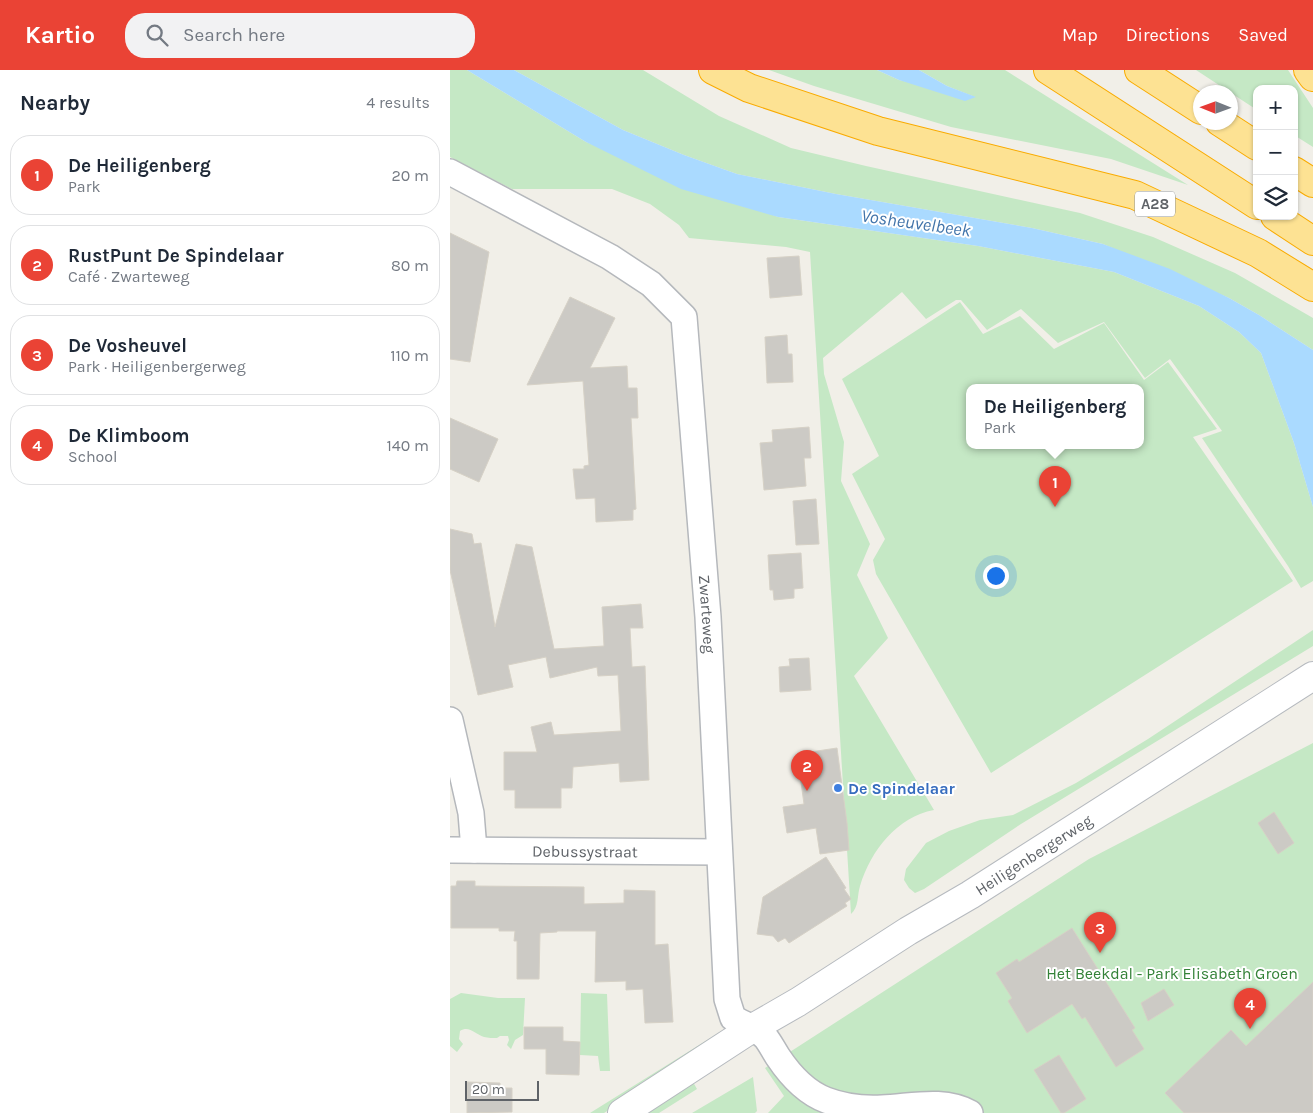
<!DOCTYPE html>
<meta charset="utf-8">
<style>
:root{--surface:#fff;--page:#f2f2f3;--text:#1f2937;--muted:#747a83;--line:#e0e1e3;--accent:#ea4335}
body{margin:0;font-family:Karla,sans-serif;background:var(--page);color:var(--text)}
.controls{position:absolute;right:15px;top:15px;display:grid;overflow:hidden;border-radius:10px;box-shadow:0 1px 4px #0004}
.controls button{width:45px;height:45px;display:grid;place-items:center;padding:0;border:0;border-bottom:1px solid var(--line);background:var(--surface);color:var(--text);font:25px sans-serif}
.compass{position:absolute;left:743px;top:15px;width:45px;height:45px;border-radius:50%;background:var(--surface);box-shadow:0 1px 4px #0004;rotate:271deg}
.scale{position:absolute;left:15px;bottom:12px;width:74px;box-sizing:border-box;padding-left:5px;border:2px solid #5f6368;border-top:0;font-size:14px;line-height:18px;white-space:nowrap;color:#5f6368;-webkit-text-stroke:4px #fff;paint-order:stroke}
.you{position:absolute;left:545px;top:505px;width:18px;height:18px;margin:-12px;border:4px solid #fff;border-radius:50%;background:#1a73e8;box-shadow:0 0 0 8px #1a73e833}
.badge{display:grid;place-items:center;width:32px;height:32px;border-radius:50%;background:var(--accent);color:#fff;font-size:16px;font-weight:700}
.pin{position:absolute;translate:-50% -41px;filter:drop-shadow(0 1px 2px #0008)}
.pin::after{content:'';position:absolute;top:26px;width:18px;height:15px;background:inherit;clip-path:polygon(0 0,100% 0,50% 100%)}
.popup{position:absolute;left:516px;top:314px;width:178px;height:65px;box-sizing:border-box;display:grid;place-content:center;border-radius:10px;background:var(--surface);filter:drop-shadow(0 1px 4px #0005);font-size:16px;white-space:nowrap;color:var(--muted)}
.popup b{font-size:19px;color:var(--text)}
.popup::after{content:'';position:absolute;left:50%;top:100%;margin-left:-10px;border:10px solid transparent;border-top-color:var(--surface)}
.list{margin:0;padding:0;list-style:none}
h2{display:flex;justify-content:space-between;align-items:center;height:65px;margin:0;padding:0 20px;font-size:21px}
h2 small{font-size:16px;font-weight:400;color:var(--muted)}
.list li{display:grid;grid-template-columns:32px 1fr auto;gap:15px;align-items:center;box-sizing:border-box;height:80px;margin:0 10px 10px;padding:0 10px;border:1px solid var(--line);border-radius:20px}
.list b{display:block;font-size:19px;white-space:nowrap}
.list p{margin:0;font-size:16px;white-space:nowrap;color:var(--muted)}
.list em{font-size:16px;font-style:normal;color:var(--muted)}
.icon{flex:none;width:28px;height:28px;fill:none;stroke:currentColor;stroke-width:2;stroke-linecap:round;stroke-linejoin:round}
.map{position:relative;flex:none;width:863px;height:1043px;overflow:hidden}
header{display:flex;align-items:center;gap:30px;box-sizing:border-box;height:70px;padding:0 25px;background:var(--accent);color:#fff}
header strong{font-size:24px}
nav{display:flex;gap:28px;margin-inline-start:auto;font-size:18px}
.search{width:350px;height:45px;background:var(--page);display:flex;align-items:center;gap:12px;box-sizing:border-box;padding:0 18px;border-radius:20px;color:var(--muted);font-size:19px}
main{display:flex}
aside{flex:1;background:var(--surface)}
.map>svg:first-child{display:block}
</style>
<header>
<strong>Kartio</strong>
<div class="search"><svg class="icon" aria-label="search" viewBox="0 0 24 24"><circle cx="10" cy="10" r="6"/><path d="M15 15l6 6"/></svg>Search here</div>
<nav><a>Map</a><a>Directions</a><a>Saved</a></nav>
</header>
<main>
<aside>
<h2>Nearby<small>4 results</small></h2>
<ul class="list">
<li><span class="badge">1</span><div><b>De Heiligenberg</b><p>Park</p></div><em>20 m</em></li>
<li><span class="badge">2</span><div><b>RustPunt De Spindelaar</b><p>Café · Zwarteweg</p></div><em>80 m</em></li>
<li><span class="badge">3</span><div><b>De Vosheuvel</b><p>Park · Heiligenbergerweg</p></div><em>110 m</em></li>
<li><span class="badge">4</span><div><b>De Klimboom</b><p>School</p></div><em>140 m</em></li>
</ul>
</aside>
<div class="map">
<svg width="863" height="1043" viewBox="0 0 863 1043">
<rect width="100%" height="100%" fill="#f1efe8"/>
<path fill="#c5e8c5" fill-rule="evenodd" d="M 0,0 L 17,0 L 136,72 L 328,147 L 528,176 L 664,202 L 749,236 L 789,262 L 811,283 L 844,373 L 863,437 L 863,511 L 851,518 L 838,496 L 752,368 L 772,361 L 720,289 L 695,308 L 654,252 L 608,273 L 571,239 L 537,260 L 511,230 L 506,230 L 476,249 L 452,222 L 373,288 L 374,304 L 394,372 L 391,411 L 420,474 L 407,505 L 438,568 L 404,606 L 484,740 C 447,747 421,780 410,816 C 407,826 409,837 401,844 L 360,182 L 336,177 L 239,168 L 229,155 L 200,134 L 162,119 L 62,119 L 0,87 Z
M 64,0 L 193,0 L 269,46 L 341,78 L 416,96 L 630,143 L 703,167 L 785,203 L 863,248 L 863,280 L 809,245 L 779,228 L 653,174 L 582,158 L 386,124 L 287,104 L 234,85 L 173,60 Z
M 319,0 L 427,0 L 449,10 L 525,27 L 497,16 L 469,0 L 555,0 L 738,115 L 661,89 L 501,57 L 364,16 Z
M 746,0 L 838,0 L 863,38 L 863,77 L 844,65 L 844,19 L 807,19 L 807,40 Z
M 510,232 L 533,264 L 570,246 L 604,279 L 654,253 L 694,310 L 718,292 L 767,359 L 743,367 L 843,511 L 541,703 L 426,504 L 423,490 L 435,469 L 402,404 L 429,386 L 392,309 ZM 520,318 L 690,318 L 690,376 L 520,376 Z
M 863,560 L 863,576 L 571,754 L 474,819 L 465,823 L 459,818 L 454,810 L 456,799 L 476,773 L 499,761 L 530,750 L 563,745 L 626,713 L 698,669 Z
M 863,673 L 863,1043 L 318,1043 L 334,1026 L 315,998 L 639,789 Z
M 11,923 L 48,928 L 75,928 L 73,965 L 65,970 L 61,979 L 57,975 L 59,970 L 58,966 L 50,966 L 47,968 C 43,968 38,968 34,967 C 25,964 19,955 10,961 L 9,969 L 13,974 L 7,982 L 0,976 L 0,929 Z
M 131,923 L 157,924 L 160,1001 L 150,1001 L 148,986 L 130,985 Z
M 270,962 L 273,966 L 154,1043 L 140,1043 Z
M 303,1007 L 307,1041 L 305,1043 L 242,1043 Z
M 243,1012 L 247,1019 L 209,1043 L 195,1043 Z"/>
<path fill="#aadaff" d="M 17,0 L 64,0 L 173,60 L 234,85 L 287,104 L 386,124 L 582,158 L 653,174 L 720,199 L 779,228 L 809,245 L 863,280 L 863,437 L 844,373 L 811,283 L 789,262 L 749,236 L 664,202 L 528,176 L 328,147 L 231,119 L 136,72 Z
M 427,0 L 469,0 L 497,16 L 526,27 L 515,31 L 449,10 Z"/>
<path fill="#cccac5" stroke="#d6d1c6" d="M 0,163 L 39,182 L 20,292 L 0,289 Z
M 349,186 L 352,225 L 320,228 L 317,188 Z
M 120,227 L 165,248 L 140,298 L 177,296 L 178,318 L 187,318 L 188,348 L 181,348 L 186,439 L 183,440 L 183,450 L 146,452 L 145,428 L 126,429 L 123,399 L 134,399 L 134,396 L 139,395 L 133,311 L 77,315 Z
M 337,265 L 338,284 L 342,284 L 343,312 L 317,313 L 315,267 Z
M 0,348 L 48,369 L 29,412 L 0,399 Z
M 359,357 L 361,388 L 354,388 L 356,416 L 314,420 L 310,373 L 323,372 L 322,360 Z
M 366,429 L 369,474 L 346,475 L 343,431 Z
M 0,459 L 22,464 L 24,474 L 31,473 L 45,557 L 66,474 L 82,477 L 104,579 L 154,576 L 152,537 L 191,534 L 193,558 L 180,558 L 182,597 L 195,596 L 199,710 L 170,712 L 169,693 L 123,697 L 122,718 L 111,718 L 111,738 L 65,738 L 65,720 L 54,720 L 54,682 L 87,682 L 81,657 L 101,652 L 104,665 L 171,661 L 168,605 L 148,606 L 147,597 L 100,608 L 96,587 L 58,595 L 63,617 L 28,625 L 0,500 Z
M 351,483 L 353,518 L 344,519 L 344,528 L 324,530 L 323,520 L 320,520 L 318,485 Z
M 359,588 L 361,620 L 330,622 L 329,597 L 340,596 L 339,589 Z
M 387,678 L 397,753 L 399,780 L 370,784 L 366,758 L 337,763 L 333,737 L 354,734 L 347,684 Z
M 824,742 L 844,773 L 828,784 L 808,753 Z
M 376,787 L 396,818 L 394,819 L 401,829 L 395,833 L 397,836 L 339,873 L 335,868 L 328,872 L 323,866 L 307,864 L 313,827 Z
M 7,811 L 25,811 L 25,816 L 134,817 L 134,834 L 174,833 L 174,820 L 205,821 L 205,875 L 218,874 L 223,952 L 195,953 L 193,919 L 176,920 L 176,911 L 145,912 L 146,861 L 107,861 L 107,862 L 90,863 L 89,909 L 67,909 L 67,871 L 64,871 L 65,861 L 49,861 L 49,858 L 1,858 L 1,816 L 6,816 Z
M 622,858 L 685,958 L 682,960 L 694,979 L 666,997 L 635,947 L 632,949 L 622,934 L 577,963 L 558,931 L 562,928 L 546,903 L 567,889 L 569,892 Z
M 863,912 L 863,1043 L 734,1043 L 715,1023 L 781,960 L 796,976 Z
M 714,919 L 724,935 L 698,951 L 691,933 Z
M 74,957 L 113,957 L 113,971 L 130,972 L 129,1005 L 96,1004 L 96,979 L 74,979 Z
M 609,985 L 636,1029 L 614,1043 L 611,1043 L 584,1000 Z
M 17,1012 L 50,1013 L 50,1018 L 62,1018 L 62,1042 L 17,1043 Z"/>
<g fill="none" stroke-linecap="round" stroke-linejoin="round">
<defs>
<g id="minor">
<path id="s1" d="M 0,102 L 160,187 L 201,214 L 234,247 L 258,547 L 277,929 L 283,948 C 293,954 308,959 316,968 C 320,973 324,981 328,987 C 340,1005 355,1022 376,1030 C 394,1037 413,1039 432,1038 C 461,1037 493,1028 520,1043"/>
<path d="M 0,650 L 21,743 L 24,780"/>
<path id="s2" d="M 0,780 L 269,782"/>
</g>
<g id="secondary">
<path id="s3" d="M 172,1043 L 301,959 L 348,932 L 458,861 L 520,825 L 863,606"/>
</g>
<path id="motorway" d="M 263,0 L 299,18 L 428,61 L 685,125 L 808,183 L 863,217
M 598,0 L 807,135
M 689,0 L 751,40
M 858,0 L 863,7
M 770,52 L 807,76
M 844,101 L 863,113
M 825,146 L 863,171"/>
</defs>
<use href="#minor" stroke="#b5b8bc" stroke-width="28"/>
<use href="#secondary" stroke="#b6babf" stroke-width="30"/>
<use href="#motorway" stroke="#f9ab00" stroke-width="30"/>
<use href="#minor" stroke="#fff" stroke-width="25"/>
<use href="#secondary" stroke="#fff" stroke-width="28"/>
<use href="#motorway" stroke="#fde293" stroke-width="28"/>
</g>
<circle fill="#3f7fe0" stroke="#fff" stroke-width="2" cx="388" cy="718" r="5"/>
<g text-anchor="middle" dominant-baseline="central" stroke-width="4" stroke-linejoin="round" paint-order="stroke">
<rect fill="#fff" stroke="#8f9295" stroke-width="1" x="685" y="121.5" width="40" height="25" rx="4"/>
<g font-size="15" font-weight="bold" fill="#5f6368">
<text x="705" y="134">A28</text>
</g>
<g font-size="16" fill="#5f6368" stroke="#fff">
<text stroke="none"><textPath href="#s1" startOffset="575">Zwarteweg</textPath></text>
<text stroke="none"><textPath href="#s2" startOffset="135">Debussystraat</textPath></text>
<text stroke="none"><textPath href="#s3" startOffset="486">Heiligenbergerweg</textPath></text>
</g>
<g font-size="16" font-weight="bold" fill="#366cbe" stroke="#fff" text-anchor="start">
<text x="398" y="718">De Spindelaar</text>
</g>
<g font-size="16" fill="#348238" stroke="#fff">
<text x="722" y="903">Het Beekdal - Park Elisabeth Groen</text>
</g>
<g font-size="18" font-style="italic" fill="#4174aa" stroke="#fff">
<text transform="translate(466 153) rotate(8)">Vosheuvelbeek</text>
</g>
</g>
</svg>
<div class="controls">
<button>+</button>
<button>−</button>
<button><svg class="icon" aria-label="layers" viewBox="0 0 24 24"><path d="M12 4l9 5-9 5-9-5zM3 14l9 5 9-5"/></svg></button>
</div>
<svg class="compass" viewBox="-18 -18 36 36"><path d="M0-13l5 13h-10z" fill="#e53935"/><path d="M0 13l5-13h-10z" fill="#747a83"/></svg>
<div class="scale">20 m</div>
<div class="you"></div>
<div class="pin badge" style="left:605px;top:437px">1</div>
<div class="popup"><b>De Heiligenberg</b>Park</div>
<div class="pin badge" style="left:357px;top:721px">2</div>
<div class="pin badge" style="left:650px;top:883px">3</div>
<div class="pin badge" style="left:800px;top:959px">4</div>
</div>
</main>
